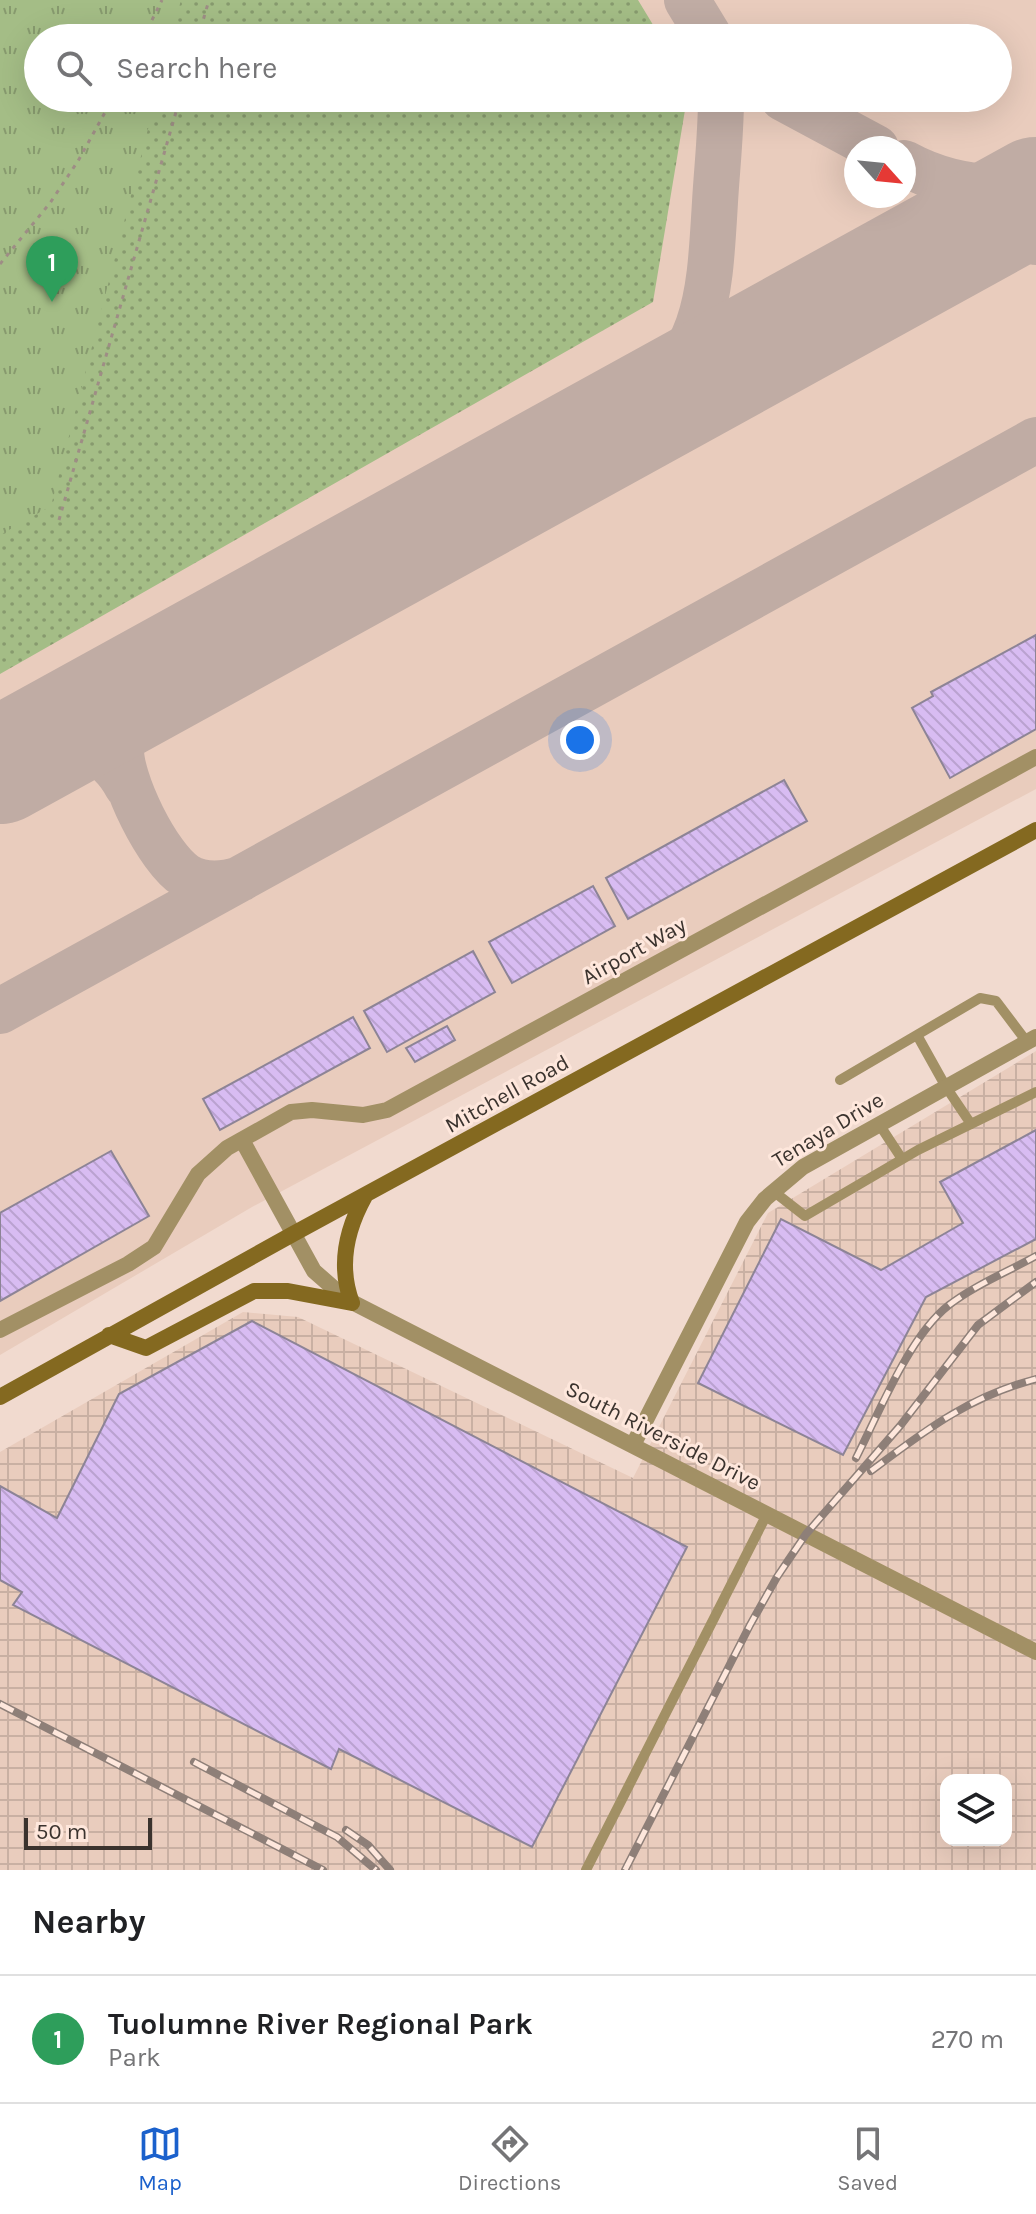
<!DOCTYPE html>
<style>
:root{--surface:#fff;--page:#f6f6f6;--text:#202124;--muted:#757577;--line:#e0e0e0;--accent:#1b61cc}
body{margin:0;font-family:Karla,sans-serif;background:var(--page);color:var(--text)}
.controls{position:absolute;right:24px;bottom:24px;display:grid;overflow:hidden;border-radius:16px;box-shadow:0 8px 32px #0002}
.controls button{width:72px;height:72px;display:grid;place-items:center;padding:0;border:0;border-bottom:2px solid var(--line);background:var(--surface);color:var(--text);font:40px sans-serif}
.compass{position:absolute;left:844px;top:136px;width:72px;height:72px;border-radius:50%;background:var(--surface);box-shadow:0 8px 32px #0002;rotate:117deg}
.scale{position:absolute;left:24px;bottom:20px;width:128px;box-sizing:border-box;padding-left:8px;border:4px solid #3b332e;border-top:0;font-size:22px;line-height:28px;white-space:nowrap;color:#3b332e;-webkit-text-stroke:6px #fee7dc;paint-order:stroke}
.you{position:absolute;left:580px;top:740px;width:28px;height:28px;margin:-20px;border:6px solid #fff;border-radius:50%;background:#1a73e8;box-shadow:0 0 0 12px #1a73e833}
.badge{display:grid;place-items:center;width:52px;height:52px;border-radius:50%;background:var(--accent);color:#fff;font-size:26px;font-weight:700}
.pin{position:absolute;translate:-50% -66px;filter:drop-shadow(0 2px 4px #0008)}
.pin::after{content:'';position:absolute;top:42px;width:28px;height:24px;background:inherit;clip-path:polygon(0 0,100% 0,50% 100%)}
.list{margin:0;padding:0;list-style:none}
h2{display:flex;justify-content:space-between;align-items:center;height:104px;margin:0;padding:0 32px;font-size:34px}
h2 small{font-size:26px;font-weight:400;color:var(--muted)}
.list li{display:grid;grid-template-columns:52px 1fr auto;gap:24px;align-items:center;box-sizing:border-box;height:128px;padding:0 32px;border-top:2px solid var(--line)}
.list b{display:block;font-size:30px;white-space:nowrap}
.list p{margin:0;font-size:26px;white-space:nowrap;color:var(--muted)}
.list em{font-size:26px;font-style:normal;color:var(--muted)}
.icon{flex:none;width:44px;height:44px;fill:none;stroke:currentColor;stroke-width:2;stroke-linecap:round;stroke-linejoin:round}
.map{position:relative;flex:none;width:1036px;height:1870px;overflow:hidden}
.search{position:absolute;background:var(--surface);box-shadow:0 8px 32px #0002;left:24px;right:24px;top:24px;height:88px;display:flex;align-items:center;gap:20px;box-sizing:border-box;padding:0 28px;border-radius:44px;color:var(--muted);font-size:30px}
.sheet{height:232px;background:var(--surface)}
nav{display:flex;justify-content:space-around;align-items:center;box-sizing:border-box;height:112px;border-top:2px solid var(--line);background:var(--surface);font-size:22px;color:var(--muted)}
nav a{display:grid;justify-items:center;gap:4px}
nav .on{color:var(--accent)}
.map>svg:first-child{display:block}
</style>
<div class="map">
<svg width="1036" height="1870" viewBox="0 0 1036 1870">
<defs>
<pattern id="industrial-grid" width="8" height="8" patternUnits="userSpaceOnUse" patternTransform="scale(2)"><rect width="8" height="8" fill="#e9ccbd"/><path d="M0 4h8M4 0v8" fill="none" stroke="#c9b0a3"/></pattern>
<pattern id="grass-dots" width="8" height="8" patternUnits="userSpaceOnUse" patternTransform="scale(2)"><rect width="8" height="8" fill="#a4bd86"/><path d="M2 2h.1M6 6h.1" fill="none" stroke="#879a6e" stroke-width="1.8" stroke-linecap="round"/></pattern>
<pattern id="park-tufts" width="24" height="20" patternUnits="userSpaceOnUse" patternTransform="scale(2)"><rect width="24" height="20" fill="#a4bd86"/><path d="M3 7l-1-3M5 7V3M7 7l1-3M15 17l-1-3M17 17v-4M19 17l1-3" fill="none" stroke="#879a6e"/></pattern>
<pattern id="building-back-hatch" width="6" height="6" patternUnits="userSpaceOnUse" patternTransform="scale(2)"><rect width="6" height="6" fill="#d8bcf2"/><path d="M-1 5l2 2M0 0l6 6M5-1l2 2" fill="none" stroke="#baa2d0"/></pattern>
</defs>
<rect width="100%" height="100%" fill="#f1dacf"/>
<path fill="#e9ccbd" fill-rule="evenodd" d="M 181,0 L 1036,0 L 1036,789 L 252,1207 L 0,1355 L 0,534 L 155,98 L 998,98 L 998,38 L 171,38 ZM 856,148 L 904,148 L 904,196 L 856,196 Z"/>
<path fill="url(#industrial-grid)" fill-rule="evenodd" d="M 1036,1051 L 1036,1870 L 0,1870 L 0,1452 L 243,1312 L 298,1317 L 633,1478 L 768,1213 ZM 946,1780 L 1006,1780 L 1006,1840 L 946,1840 Z"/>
<path fill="url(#grass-dots)" d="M 177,0 L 638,0 L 661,38 L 148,38 Z
M 102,98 L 687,98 L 653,302 L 0,674 L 0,230 Z"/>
<path fill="url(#park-tufts)" d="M 0,0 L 181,0 L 171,38 L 38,38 L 38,98 L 156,98 L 51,506 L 0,535 Z"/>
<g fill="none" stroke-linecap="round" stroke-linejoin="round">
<path stroke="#c0aca4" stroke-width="46" d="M 687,0 L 710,38
M 783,98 L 876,148
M 904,163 C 946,186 989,192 1036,185
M 933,252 C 968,236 999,229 1036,242
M 626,421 C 708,351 709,303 715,202 C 717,168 721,133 721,98
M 160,678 C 139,696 124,719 121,746 C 119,780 158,858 186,876 C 203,886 222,885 240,879
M 33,748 C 73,734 108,751 127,786
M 0,1011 L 1036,440"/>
<path stroke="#c0aca4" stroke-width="116" d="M 0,766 L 1036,195"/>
</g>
<path fill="url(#building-back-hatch)" stroke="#8d8496" stroke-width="2" d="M 1036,635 L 1036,729 L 950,778 L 912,708 L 933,696 L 931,692 Z
M 784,780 L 807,821 L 628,919 L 606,878 Z
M 593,886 L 615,926 L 512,983 L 489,942 Z
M 473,951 L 495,992 L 387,1052 L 364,1011 Z
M 353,1017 L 370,1048 L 220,1130 L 203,1099 Z
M 447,1026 L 455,1040 L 415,1062 L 406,1048 Z
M 1036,1130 L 1036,1239 L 926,1297 L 843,1455 L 698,1383 L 781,1219 L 881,1270 L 963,1223 L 940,1182 Z
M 111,1151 L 149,1216 L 0,1301 L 0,1213 Z
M 252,1321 L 687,1547 L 532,1847 L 339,1749 L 331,1769 L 13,1605 L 22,1592 L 0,1580 L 0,1486 L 57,1518 L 119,1394 Z"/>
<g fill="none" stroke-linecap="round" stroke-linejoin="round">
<path stroke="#9e8d85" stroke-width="3" stroke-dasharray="4 6" stroke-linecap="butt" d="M 143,38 L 162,0
M 198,38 L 209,0
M 0,264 L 50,203 L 78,161 L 113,98
M 59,520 L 180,98"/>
<path stroke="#a29065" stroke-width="10" d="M 917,1035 L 946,1087 L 971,1124
M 840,1080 L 980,998 L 996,1001 L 1027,1042
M 879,1124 L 902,1159
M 773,1191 L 805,1216 L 918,1150 L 1036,1092
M 586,1870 L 767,1514"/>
<path stroke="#a29065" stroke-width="16" d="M 242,1140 L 314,1271 L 346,1299 L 1036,1652
M 0,1330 L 128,1264 L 154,1247 L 198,1174 L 227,1148 L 291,1112 L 312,1110 L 363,1115 L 387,1110 L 1036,757
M 633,1445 L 747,1222 L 765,1199 L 803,1167 L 1036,1037"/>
<path stroke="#846920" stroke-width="16" d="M 352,1303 C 338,1266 346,1230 365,1196
M 109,1335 L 146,1348 L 254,1291 L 288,1291 L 352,1303
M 0,1397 L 293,1234 L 1036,830"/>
<defs>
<path id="rail" d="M 856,1458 C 879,1413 909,1336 949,1305 C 975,1285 1007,1272 1036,1256
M 871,1471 C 926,1430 968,1397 1036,1379
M 0,1704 L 323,1870
M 194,1762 L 337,1837 L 376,1870
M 346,1830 L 368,1845 L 390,1870
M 625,1870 L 750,1625 L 777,1577 L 806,1534 L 900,1426 L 978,1325 L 1036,1282"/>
</defs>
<use href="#rail" stroke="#8e7f78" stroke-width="8"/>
<use href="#rail" stroke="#fee7dc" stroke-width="5" stroke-dasharray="15" stroke-linecap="butt"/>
</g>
<g text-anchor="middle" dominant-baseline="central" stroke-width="6" stroke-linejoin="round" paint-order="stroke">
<g font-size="22" fill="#3b332e" stroke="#fee7dc">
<text transform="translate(634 951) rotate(-29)">Airport Way</text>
<text transform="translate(507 1094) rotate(-29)">Mitchell Road</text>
<text transform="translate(828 1130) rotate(-31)">Tenaya Drive</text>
<text transform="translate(663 1436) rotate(27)">South Riverside Drive</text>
</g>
</g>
</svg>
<div class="controls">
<button><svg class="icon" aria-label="layers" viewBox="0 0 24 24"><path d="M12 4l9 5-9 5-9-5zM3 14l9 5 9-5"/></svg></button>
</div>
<svg class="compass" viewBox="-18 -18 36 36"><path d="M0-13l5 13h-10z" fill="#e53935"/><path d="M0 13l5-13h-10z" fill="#757577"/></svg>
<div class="scale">50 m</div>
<div class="you"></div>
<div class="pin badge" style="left:52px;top:302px;background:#2e9e5b">1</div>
<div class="search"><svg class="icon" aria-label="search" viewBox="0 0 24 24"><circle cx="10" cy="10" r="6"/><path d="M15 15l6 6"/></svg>Search here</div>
</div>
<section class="sheet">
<h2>Nearby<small></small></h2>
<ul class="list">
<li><span class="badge" style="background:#2e9e5b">1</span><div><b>Tuolumne River Regional Park</b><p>Park</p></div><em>270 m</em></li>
</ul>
</section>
<nav>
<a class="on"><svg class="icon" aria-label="map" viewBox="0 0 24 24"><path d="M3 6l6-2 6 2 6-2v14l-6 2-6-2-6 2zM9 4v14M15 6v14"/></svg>Map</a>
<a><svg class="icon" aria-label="directions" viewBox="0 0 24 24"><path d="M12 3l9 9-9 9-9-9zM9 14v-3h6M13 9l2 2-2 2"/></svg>Directions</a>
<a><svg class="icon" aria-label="saved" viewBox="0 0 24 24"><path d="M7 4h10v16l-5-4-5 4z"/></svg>Saved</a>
</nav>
